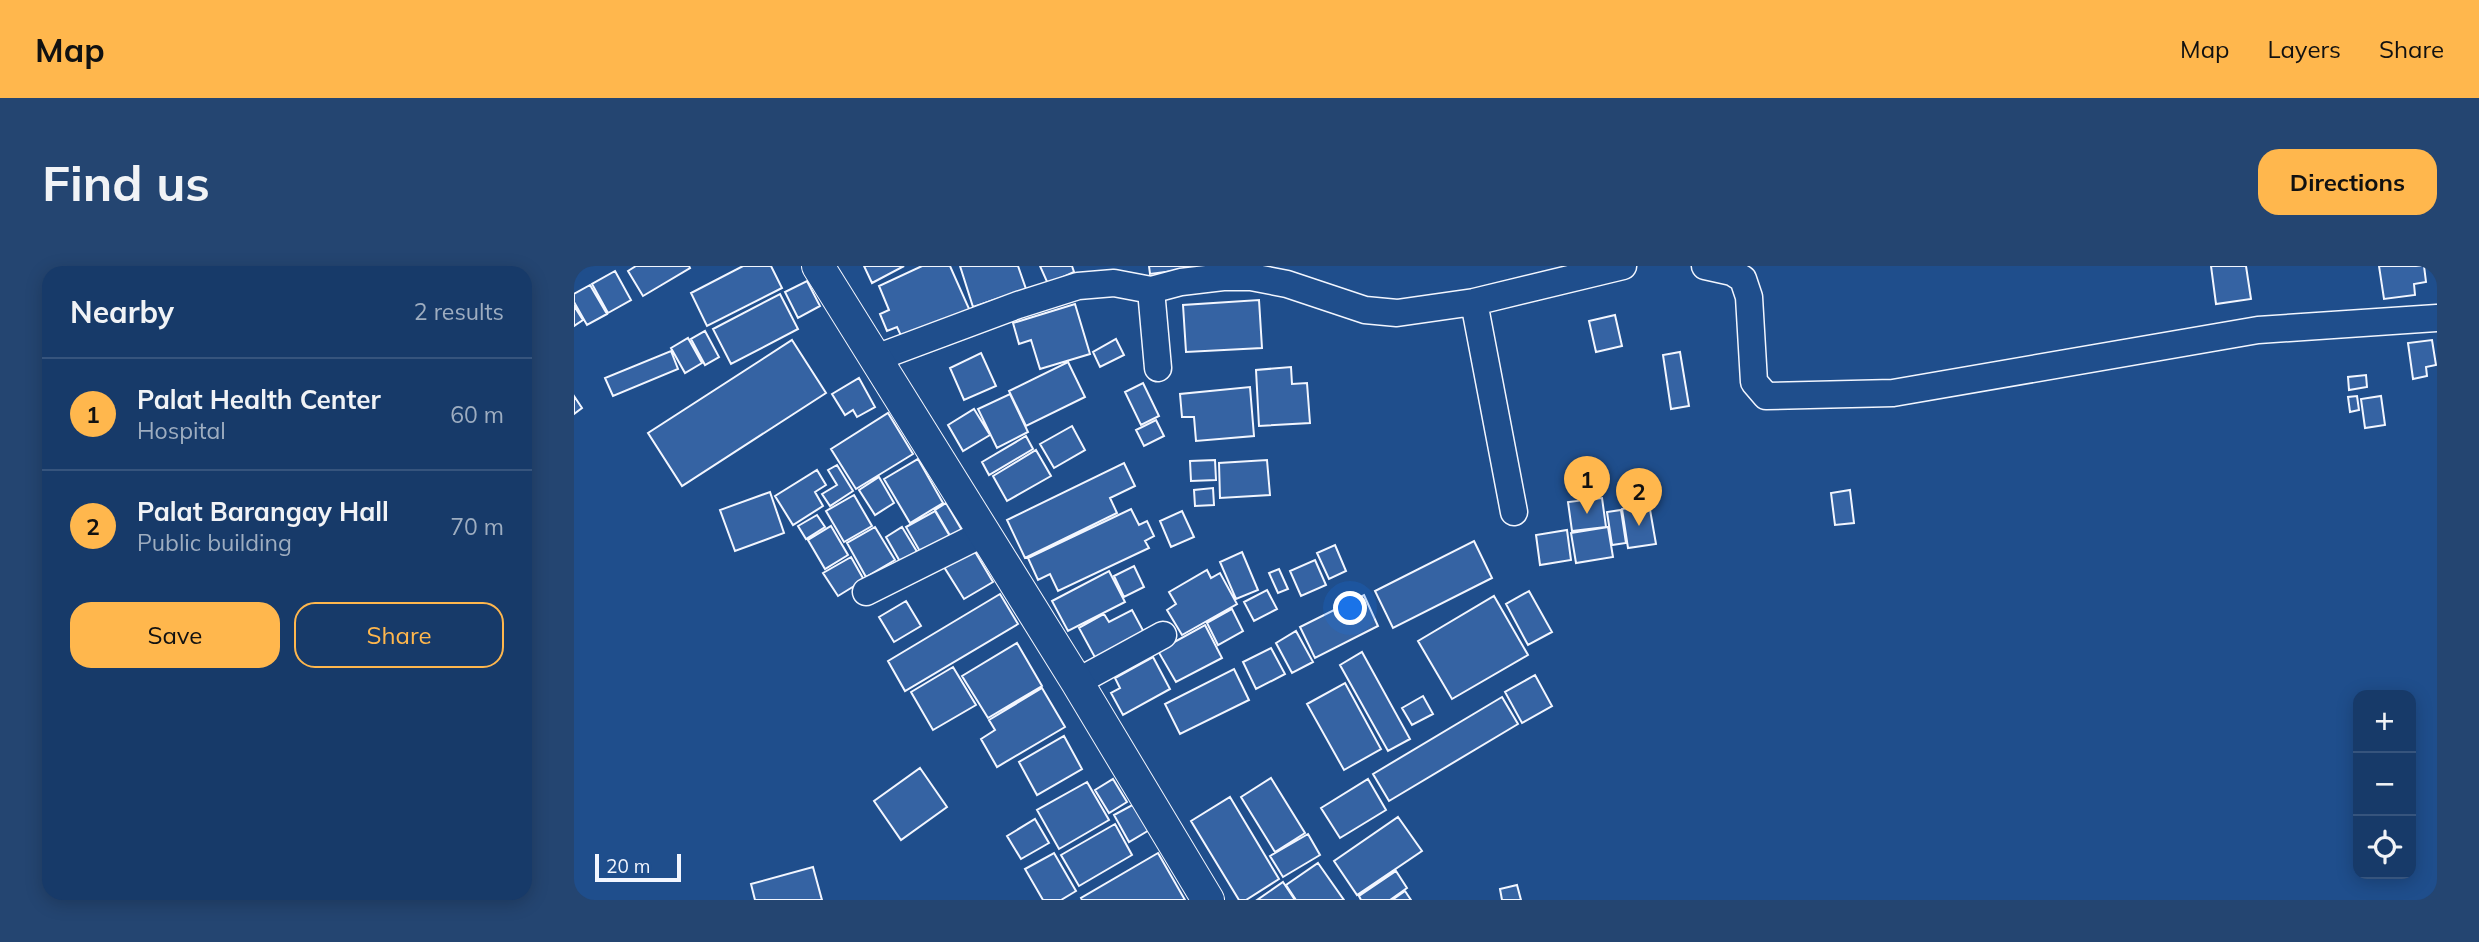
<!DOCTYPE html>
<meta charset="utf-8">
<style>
:root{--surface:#173a69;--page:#244571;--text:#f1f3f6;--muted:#9eadc0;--line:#36547d;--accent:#ffb74d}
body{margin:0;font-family:Mulish,sans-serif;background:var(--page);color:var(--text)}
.controls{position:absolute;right:21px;bottom:21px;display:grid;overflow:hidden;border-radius:14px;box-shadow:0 4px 18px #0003}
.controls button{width:63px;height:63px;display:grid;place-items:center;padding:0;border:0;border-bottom:2px solid var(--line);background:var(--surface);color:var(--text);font:35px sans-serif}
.scale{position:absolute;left:21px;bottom:18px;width:86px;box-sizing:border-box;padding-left:7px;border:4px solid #f2f6ff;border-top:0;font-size:19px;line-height:24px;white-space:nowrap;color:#f2f6ff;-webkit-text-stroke:5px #1f4e8c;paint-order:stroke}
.you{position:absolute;left:777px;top:343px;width:24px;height:24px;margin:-18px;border:5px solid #fff;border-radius:50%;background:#1a73e8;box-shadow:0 0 0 10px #1a73e833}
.badge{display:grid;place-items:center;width:46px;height:46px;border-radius:50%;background:var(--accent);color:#111;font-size:23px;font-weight:700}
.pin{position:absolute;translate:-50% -58px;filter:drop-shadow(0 2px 4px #0008)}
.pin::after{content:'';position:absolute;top:37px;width:24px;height:21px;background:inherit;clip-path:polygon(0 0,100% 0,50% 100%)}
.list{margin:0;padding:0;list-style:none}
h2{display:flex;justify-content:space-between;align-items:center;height:91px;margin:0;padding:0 28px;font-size:30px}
h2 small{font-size:23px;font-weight:400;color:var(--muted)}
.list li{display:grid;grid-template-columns:46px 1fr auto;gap:21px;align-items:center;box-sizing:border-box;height:112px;padding:0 28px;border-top:2px solid var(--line)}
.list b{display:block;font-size:26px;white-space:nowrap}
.list p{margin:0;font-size:23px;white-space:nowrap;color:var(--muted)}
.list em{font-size:23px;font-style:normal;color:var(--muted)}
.actions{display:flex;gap:14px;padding:21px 28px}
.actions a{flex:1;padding:16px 0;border:2px solid var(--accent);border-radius:21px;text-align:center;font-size:24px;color:var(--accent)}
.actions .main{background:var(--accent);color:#111}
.icon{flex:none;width:38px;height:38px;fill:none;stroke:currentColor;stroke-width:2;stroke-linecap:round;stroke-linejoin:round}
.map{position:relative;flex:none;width:1863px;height:634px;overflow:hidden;border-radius:21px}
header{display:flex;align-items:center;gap:42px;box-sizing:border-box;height:98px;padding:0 35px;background:var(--accent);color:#111}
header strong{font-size:33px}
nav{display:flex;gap:38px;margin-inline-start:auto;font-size:24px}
.intro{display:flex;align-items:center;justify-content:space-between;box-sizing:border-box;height:168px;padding:0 42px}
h1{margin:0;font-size:49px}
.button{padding:18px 32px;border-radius:21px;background:var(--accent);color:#111;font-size:24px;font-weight:700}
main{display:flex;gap:42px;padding:0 42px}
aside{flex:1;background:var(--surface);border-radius:21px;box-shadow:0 4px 18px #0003}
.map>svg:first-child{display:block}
</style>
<header>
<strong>Map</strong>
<nav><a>Map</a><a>Layers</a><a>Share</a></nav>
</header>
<div class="intro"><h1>Find us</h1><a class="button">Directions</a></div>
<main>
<aside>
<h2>Nearby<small>2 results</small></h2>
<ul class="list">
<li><span class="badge">1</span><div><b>Palat Health Center</b><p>Hospital</p></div><em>60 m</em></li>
<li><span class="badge">2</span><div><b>Palat Barangay Hall</b><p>Public building</p></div><em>70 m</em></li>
</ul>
<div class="actions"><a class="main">Save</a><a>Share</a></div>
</aside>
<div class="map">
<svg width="1863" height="634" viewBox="0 0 1863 634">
<rect width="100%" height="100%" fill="#1f4e8c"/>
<path fill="#3563a3" stroke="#f2f6ff" stroke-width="2" d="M 62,0 L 115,0 L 116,2 L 69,30 L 54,5 Z
M 169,0 L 197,0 L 208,22 L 133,60 L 117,27 Z
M 290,0 L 330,0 L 298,17 Z
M 348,0 L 376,0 L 396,45 L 330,76 L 323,61 L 313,65 L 306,48 L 315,44 L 305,20 Z
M 386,0 L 444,0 L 452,23 L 399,41 Z
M 466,0 L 498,0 L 500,6 L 474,18 Z
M 575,0 L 630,0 L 630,1 L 576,8 Z
M 1637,0 L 1672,0 L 1677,33 L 1642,38 Z
M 1805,0 L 1850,0 L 1852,16 L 1840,18 L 1841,29 L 1810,33 Z
M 41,5 L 57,34 L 34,47 L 18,18 Z
M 233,15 L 246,40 L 224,52 L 211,26 Z
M 16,19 L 33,48 L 13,59 L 0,36 L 0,28 Z
M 206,28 L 224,63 L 157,98 L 139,63 Z
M 685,34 L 688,82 L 612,86 L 609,39 Z
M 501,38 L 516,88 L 466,103 L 457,74 L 445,78 L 439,57 Z
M 0,40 L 9,54 L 0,60 Z
M 1041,49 L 1048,80 L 1022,86 L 1015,55 Z
M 131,65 L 145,91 L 131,99 L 117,73 Z
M 114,72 L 128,97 L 111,107 L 97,82 Z
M 542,73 L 550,89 L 526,101 L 519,86 Z
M 218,74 L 252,127 L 108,220 L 74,167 Z
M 1858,74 L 1862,99 L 1852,101 L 1853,110 L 1839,113 L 1834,77 Z
M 97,85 L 104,103 L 39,130 L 31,112 Z
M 1106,86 L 1115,140 L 1097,143 L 1089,89 Z
M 407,87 L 422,120 L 390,134 L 376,102 Z
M 494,96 L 511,131 L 452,160 L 435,125 Z
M 717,101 L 718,118 L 733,117 L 736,157 L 685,160 L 682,104 Z
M 1792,109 L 1793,121 L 1775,124 L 1774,111 Z
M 285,112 L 301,141 L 283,151 L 279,144 L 271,149 L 258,128 Z
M 569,117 L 585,150 L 567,159 L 551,126 Z
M 676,121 L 680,170 L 622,175 L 620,151 L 608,151 L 606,128 Z
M 436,128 L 454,166 L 423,182 L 404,143 Z
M 0,130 L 8,142 L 0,148 Z
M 1783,130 L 1785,144 L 1776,146 L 1774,131 Z
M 1807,130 L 1811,159 L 1791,162 L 1787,133 Z
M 400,143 L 416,169 L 389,185 L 374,159 Z
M 314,147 L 339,188 L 282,223 L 257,183 Z
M 582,154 L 590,170 L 570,180 L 562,164 Z
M 498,160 L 511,184 L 480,202 L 466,178 Z
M 452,170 L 459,183 L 415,209 L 408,196 Z
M 462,184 L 477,210 L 433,235 L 419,210 Z
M 344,193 L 369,237 L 336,257 L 310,213 Z
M 641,194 L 642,214 L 617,215 L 616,195 Z
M 693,194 L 696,229 L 646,232 L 645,197 Z
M 550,197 L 561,220 L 536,232 L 543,247 L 451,292 L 433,254 Z
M 263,199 L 279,225 L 256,240 L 248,228 L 263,219 L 254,204 Z
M 243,204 L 252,219 L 241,226 L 249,240 L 219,259 L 201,230 Z
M 305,211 L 320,237 L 301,249 L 285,224 Z
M 639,222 L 640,239 L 621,240 L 620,224 Z
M 1276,224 L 1280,257 L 1261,259 L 1257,227 Z
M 196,226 L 210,267 L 161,285 L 146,244 Z
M 280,229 L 298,260 L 270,276 L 252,245 Z
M 1028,232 L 1032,261 L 998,265 L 994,236 Z
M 372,237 L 389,266 L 378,273 L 361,244 Z
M 1075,238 L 1082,278 L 1054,282 L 1048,243 Z
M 557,243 L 565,259 L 573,255 L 580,270 L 571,275 L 575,282 L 484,325 L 476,308 L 464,314 L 454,292 Z
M 1047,244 L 1052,277 L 1038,279 L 1033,246 Z
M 361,245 L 377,272 L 348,289 L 332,261 Z
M 608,245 L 620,271 L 597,281 L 586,255 Z
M 243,249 L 251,261 L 232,273 L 224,260 Z
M 257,260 L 274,289 L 251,303 L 234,274 Z
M 301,261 L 321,294 L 292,311 L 273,277 Z
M 328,261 L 345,289 L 328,299 L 312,271 Z
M 1034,261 L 1039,291 L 1002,297 L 997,267 Z
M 993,264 L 997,294 L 966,299 L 962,269 Z
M 900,275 L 918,312 L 819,362 L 801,325 Z
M 761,279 L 772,305 L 755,313 L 743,287 Z
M 400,284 L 419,316 L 390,333 L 370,301 Z
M 668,286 L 684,324 L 662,333 L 646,296 Z
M 277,291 L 290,314 L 264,330 L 249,307 Z
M 741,294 L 752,319 L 727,330 L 716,305 Z
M 560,300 L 570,321 L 550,331 L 540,310 Z
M 705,303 L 714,323 L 704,327 L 695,307 Z
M 633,304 L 637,312 L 646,307 L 663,338 L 608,369 L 593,344 L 602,338 L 595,326 Z
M 535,305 L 551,336 L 494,365 L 478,335 Z
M 693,324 L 703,343 L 680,355 L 670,336 Z
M 955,325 L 978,366 L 954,379 L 932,338 Z
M 426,328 L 444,358 L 331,425 L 314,395 Z
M 790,329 L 804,360 L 741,392 L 726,361 Z
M 920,330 L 954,389 L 878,433 L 844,375 Z
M 332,335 L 347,360 L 320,376 L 305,351 Z
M 658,343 L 669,365 L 644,379 L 633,357 Z
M 558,344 L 572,370 L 524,397 L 505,362 L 530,348 L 535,356 Z
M 631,359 L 648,392 L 602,416 L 584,385 Z
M 722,365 L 739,396 L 718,407 L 702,377 Z
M 443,377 L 468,420 L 414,452 L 388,410 Z
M 697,382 L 711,408 L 682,423 L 669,396 Z
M 788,386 L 836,473 L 814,485 L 766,399 Z
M 579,391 L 596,423 L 549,449 L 537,427 L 546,422 L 541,412 Z
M 379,401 L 402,439 L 359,464 L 337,426 Z
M 660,403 L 675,434 L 606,468 L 591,438 Z
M 961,409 L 978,440 L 948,457 L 931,426 Z
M 771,417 L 807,483 L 770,504 L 733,438 Z
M 468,422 L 491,461 L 423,501 L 407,473 L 421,464 L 415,454 Z
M 849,430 L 859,448 L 838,459 L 828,442 Z
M 928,431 L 944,458 L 815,535 L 799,508 Z
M 490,470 L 508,503 L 463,529 L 445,496 Z
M 346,502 L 373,541 L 327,574 L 300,535 Z
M 697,512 L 731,567 L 701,586 L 667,531 Z
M 539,513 L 553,536 L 535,547 L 521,524 Z
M 794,513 L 812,544 L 766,572 L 747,542 Z
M 513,516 L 535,554 L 485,583 L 463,544 Z
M 656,531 L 705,613 L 672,634 L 665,634 L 617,555 Z
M 562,537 L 577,563 L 555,576 L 540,549 Z
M 824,551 L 848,585 L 783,629 L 760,595 Z
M 461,553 L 475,577 L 447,593 L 433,570 Z
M 541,558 L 558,589 L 505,620 L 487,589 Z
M 734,568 L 746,589 L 709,611 L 696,590 Z
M 480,587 L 502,625 L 487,634 L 469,634 L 451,603 Z
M 584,587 L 611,634 L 508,634 L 507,632 Z
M 744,597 L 770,634 L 722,634 L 712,619 Z
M 239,601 L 248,634 L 181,634 L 177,618 Z
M 822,605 L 833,622 L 816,634 L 787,634 L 785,630 Z
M 709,616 L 721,634 L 683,634 Z
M 943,619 L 947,634 L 928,634 L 926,623 Z
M 831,625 L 837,634 L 818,634 Z"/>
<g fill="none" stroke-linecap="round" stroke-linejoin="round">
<defs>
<path id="minor" d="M 1131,0 L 1158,6 L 1169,13 L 1175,31 L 1180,116 L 1192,130 L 1319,127 L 1684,64 L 1863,52
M 577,24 L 584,102
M 900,36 L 940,246
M 302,92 L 444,39 L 504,20 L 540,17 L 577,24 L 607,16 L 649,11 L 677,11 L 713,18 L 791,44 L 823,47 L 900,36 L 1049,0
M 292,326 L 410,267
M 503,416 L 589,369"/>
<path id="tertiary" d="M 244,0 L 503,416 L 634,634"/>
</defs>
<use href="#minor" stroke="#f2f6ff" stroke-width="29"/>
<use href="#tertiary" stroke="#f2f6ff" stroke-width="34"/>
<use href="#minor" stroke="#1f4e8c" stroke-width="26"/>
<use href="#tertiary" stroke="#1f4e8c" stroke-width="32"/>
</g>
</svg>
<div class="controls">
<button>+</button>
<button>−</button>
<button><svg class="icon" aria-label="locate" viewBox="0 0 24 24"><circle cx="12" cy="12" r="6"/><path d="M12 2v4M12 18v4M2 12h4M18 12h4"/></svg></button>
</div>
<div class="scale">20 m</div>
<div class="you"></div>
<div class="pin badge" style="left:1013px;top:248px">1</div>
<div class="pin badge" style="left:1065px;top:260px">2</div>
</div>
</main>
